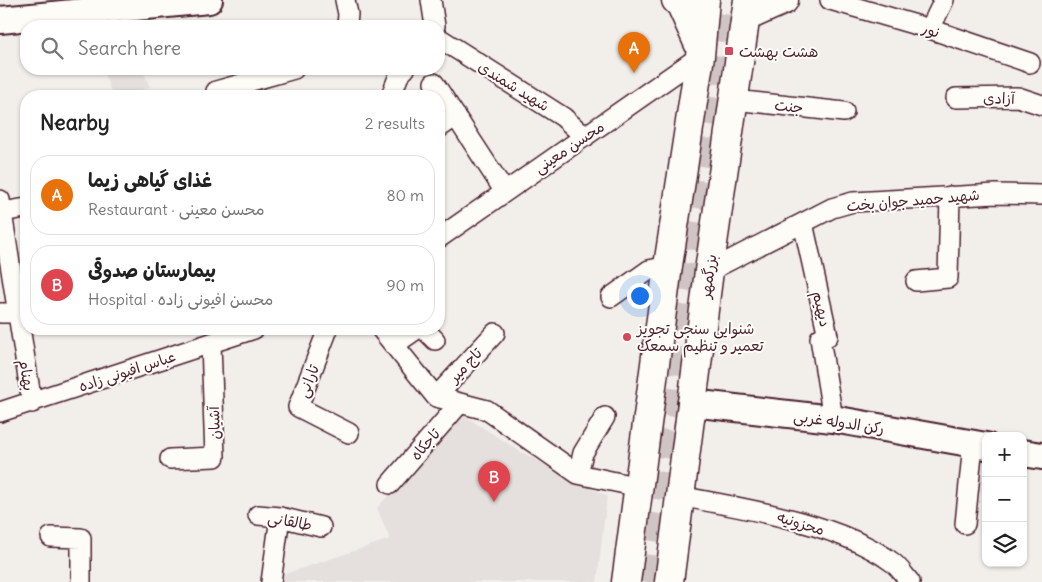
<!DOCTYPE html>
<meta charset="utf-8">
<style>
:root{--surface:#fff;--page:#f6f6f6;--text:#222;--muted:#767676;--line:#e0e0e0;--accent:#d1495b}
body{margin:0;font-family:Delius,"Playpen Sans Arabic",sans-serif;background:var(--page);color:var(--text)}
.controls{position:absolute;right:15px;bottom:15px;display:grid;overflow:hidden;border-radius:10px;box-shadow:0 1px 4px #0004}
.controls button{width:45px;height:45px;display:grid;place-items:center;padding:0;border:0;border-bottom:1px solid var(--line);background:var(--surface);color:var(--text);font:25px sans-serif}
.you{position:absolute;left:639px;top:295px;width:18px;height:18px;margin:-12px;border:4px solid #fff;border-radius:50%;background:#1a73e8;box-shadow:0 0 0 8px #1a73e833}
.badge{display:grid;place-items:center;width:32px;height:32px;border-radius:50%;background:var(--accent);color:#fff;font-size:16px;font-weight:700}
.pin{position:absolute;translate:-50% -41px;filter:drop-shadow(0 1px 2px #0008)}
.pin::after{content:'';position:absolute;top:26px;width:18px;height:15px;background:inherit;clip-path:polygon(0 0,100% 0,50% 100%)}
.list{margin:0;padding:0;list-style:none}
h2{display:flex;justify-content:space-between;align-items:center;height:65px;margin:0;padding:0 20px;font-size:21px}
h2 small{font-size:16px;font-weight:400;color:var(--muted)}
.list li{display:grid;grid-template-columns:32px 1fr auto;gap:15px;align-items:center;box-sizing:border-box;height:80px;margin:0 10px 10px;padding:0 10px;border:1px solid var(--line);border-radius:20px}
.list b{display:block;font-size:19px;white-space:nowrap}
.list p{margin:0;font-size:16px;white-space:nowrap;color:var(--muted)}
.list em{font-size:16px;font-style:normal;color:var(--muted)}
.icon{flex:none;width:28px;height:28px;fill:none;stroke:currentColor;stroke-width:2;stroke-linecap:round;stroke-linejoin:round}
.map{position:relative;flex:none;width:1042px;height:582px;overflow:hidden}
.search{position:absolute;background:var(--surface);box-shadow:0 1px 4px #0004;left:20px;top:20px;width:425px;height:55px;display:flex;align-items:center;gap:12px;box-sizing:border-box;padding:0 18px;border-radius:20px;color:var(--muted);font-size:19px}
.panel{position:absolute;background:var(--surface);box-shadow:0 1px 4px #0004;left:20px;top:90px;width:425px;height:245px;border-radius:20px}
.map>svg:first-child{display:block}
</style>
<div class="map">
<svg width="1042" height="582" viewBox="0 0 1042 582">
<rect width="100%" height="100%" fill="#f2efeb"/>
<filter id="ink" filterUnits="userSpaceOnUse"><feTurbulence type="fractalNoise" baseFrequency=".02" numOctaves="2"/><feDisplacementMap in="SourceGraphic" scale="10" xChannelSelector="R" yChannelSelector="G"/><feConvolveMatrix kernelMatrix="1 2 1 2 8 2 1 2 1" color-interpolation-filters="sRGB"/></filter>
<g filter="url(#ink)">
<path fill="#e5dfdd" d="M 102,69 L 142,69 L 150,87 L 126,96 L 113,96 Z
M 463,415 L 521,452 L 607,496 L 597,582 L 282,582 L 282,575 L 390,539 L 377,508 Z"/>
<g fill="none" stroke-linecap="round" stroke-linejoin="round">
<path stroke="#d0c5c5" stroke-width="28" stroke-dasharray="28 14" stroke-linecap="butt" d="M 642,582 L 724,0"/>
<defs>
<path id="minor" d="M 345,0 L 348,14 L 347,26
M 431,0 L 435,26
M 830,0 L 930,29 L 1030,63
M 930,29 L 944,0
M 439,38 L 563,117 L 585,137
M 434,83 L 505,192
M 218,96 L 216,91 L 294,69
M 391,96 L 399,75 L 405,69
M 956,98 L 1018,97 L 1042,105
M 734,100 L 844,112
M 439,128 L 456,116
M 0,200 L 32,403
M 2,212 L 26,208
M 803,223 L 828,336 L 820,338 L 833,419
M 439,238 L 700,56
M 709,271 L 832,208 L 853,202 L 996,194 L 1042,195
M 916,281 L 948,278 L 950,196
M 611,297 L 649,270 L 668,266
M 0,313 L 18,313
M 328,329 L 298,407 L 349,433
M 381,329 L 436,397 L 487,410 L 578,474 L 639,487
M 424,329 L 435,340
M 394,345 L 417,329
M 436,397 L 495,333
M 0,412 L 254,329
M 170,459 L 215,457 L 211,343
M 578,474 L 583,453 L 605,417
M 390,484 L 460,403
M 679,496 C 743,508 839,523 892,562 C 899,567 904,575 910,582
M 258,515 L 280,517 L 321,527
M 965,524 L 973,444
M 51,537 L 81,538 L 81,582
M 271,582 L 280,517"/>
<path id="secondary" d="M 0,20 L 209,0
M 691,403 L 833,419 L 986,446
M 1023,453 L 1042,456"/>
<path id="primary" d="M 676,0 L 681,5 L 700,47
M 746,17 L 784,0
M 626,582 L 668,266 L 700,56 L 705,0
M 669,582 L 709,271 L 748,0"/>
</defs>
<use href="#minor" stroke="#4a1f2b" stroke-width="22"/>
<use href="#secondary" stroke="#4a1f2b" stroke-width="30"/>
<use href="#primary" stroke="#4a1f2b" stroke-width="31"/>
<use href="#minor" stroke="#fdfcf7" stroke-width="19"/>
<use href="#secondary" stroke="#fdfcf7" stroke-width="26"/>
<use href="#primary" stroke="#fdfcf7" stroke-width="28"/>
</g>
</g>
<g fill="#d1495b" stroke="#fdfcf7" stroke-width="2">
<rect x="724" y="46" width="10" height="10" rx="2.5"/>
<circle cx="627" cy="337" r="5"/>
</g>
<g text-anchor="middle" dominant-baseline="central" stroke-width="4" stroke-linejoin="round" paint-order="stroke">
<g font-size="15" fill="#4a1f2b" stroke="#fdfcf7">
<text transform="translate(931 30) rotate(18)">نور</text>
<text transform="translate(514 86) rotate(32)">شهید شمندی</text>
<text transform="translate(999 98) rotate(1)">آزادی</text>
<text transform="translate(789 106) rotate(6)">جنت</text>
<text transform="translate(569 147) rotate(-34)">محسن معینی</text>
<text transform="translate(913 200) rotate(-5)">شهید حمید جوان بخت</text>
<text transform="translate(708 276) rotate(-82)">بزرگمهر</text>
<text transform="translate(822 309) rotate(77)">دیهیم</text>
<text transform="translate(465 365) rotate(-47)">تاج میر</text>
<text transform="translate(127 371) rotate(-18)">عباس افیونی زاده</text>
<text transform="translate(27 375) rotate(81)">بهنام</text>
<text transform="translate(308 381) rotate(-69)">تارانی</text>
<text transform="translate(839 422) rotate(8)">رکن الدوله غربی</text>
<text transform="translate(214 423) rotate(-92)">آشیان</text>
<text transform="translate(425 444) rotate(-49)">تاجکاه</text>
<text transform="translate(290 521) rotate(11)">طالقانی</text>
<text transform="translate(801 523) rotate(17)">محزونیه</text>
</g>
<g font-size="15" fill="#4a1f2b" stroke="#fdfcf7" text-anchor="start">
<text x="739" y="51">هشت بهشت</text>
<text x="637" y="328">شنوایی سنجی تجویز<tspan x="637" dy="17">تعمیر و تنظیم سمعک</tspan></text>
</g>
</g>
</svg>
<div class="controls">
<button>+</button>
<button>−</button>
<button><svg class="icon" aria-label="layers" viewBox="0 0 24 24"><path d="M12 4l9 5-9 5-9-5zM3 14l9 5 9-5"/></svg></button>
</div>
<div class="you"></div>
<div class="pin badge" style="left:634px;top:73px;background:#e8710a">A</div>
<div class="pin badge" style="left:494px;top:502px;background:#e0444e">B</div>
<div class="search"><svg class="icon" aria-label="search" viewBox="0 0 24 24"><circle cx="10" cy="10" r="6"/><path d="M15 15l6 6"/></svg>Search here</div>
<section class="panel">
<h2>Nearby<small>2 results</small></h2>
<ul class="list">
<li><span class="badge" style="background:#e8710a">A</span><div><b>غذای گیاهی زیما</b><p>Restaurant · محسن معینی</p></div><em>80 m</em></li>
<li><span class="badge" style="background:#e0444e">B</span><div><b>بیمارستان صدوقی</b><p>Hospital · محسن افیونی زاده</p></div><em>90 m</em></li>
</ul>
</section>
</div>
